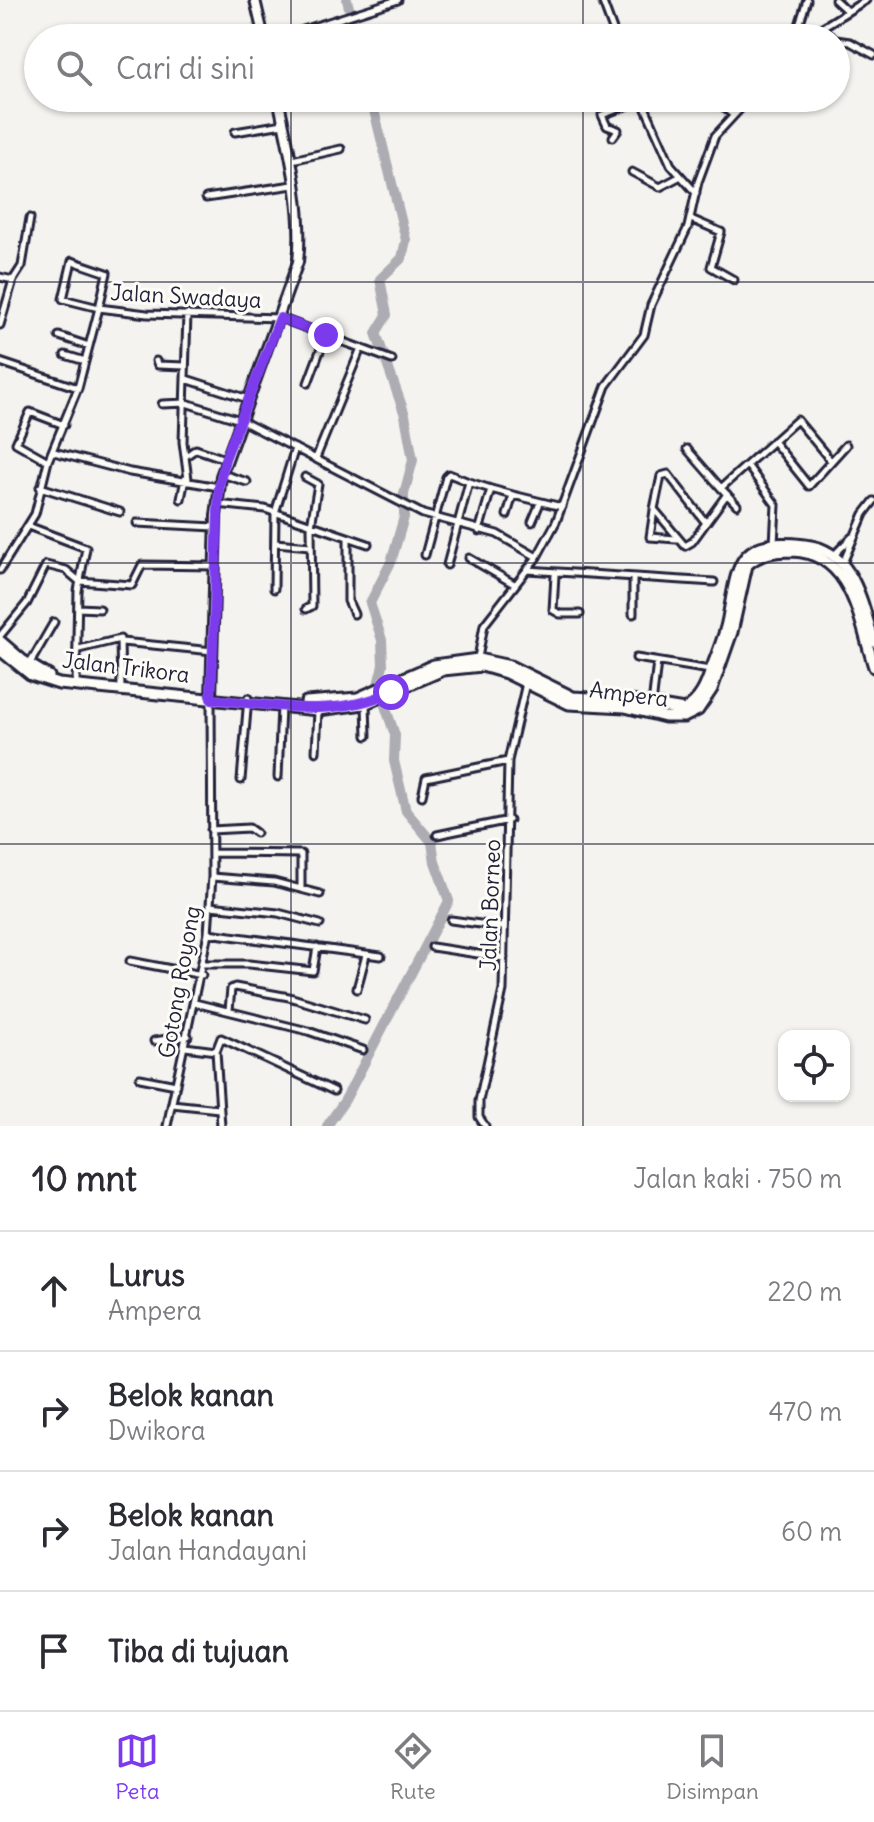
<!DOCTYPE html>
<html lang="id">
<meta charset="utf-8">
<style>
:root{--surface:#fff;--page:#f2f2f3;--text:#2b2b33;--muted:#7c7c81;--line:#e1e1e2;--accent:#7c3aed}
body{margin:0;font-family:Delius,sans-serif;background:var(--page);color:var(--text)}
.controls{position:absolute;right:24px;bottom:24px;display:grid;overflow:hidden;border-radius:16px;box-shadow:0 2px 6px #0004}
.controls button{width:72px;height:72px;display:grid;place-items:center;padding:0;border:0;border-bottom:2px solid var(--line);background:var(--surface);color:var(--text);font:40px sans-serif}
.stop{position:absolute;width:24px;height:24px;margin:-18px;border:6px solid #7c3aed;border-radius:50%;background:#fff}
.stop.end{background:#7c3aed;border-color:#fff;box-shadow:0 2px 8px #0008}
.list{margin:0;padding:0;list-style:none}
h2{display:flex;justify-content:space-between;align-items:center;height:104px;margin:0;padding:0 32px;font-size:34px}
h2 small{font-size:26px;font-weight:400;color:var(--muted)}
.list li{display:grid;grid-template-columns:52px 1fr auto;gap:24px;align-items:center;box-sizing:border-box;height:120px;padding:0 32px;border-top:2px solid var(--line)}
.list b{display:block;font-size:30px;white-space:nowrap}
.list p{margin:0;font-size:26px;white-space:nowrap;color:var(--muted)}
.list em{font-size:26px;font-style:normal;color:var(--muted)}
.icon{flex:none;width:44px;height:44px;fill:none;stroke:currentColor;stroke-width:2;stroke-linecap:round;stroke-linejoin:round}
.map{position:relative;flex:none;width:874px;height:1126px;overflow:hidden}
.search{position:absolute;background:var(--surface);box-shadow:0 2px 6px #0004;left:24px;right:24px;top:24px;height:88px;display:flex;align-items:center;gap:20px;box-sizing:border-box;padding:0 28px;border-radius:44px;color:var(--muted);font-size:30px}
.sheet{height:584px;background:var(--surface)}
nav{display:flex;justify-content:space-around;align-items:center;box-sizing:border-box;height:112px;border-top:2px solid var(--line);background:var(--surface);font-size:22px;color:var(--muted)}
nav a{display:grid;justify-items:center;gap:4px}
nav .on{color:var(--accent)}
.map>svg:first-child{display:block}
</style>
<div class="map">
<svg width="874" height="1126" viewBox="0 0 874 1126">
<rect width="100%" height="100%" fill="#f4f3ef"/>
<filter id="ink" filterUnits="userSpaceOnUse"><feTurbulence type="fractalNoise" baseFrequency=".0125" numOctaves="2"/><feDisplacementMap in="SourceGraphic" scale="16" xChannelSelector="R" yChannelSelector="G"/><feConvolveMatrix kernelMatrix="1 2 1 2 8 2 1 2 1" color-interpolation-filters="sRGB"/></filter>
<g filter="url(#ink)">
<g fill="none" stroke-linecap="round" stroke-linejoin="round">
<path stroke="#acacb2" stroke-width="10" d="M 347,0 L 357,38
M 327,1126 L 345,1100 L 449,901 L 435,862 L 432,842 L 406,811 L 394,761 L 395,735 L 378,685 L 383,665 L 382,640 L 370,603 L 391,562 L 404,517 L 404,494 L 413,460 L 405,415 L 376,333 L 387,315 L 380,279 L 402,258 L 406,240 L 371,98"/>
<defs>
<path id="street" d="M 602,0 L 616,38
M 835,0 L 847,11
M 823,27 L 833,38
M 278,38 L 398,0
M 795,38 L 807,0
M 805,38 L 866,0
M 836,40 L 850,42 L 874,55
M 641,98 L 671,165 L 696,193
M 712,98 L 732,114
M 235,132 L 283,124
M 613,137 L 618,130 L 607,126 L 602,115 L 642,100
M 292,160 L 341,149
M 632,172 L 660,187 L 679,177
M 206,198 L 293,185
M 691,219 L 721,232 L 711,267 L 734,280
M 72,261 L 107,273 L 99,308 L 63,299 Z
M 0,277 L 13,280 L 0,325
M 13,280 L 22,266 L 30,218
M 187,314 L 183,442 L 188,479
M 59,336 L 89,346
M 65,355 L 85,361
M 156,361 L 158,365 L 185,366
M 0,362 L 78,388
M 186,379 L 248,399
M 308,383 L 326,335
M 162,404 L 186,403 L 240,420 L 423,514 L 497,534 L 537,557
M 773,441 L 809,486 L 846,445
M 687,449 L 721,488 L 797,420 L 831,461
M 54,452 L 130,472 L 219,487
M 186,456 L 196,449 L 225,459
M 316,458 L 361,348
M 48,461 L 16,443 L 30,412 L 64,425
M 747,465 L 776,505 L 774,544
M 222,474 L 247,482
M 305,477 L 318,484 L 311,526 L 312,606 L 306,609
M 469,482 L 491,489 L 479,531
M 40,487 L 120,512
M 721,488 L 737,505
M 491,489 L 513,495 L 507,515
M 513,495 L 562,507
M 181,499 L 185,479
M 217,504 L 265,509 L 368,544
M 654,510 L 650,537 L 676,539
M 532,522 L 540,503
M 137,523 L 215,527
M 706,523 L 668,474 L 661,476 L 654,509 L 685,546 L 692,542 L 727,494
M 28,526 L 86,548 L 78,591 L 76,685
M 348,538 L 348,601 L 354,614
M 275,543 L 311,546
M 425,555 L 446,477 L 449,474 L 469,482 L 447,565
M 833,556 L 852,537
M 469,558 L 514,584
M 843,563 L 864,514 L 874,501
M 0,570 L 35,514 L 48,461 L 78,388 L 99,308 L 147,314 L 280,318 L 392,360
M 527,570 L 714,582
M 555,575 L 553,610 L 560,614 L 580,614
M 274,589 L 275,513 L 295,448
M 78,608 L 100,609
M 633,614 L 633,579
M 0,636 L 27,603 L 46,565 L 66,570 L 79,581 L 132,585 L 142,565 L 216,566
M 122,642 L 213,651
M 79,649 L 120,639 L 121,689
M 478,658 L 484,625 L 537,557 L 556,522 L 606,386 L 644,335 L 651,305 L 688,227 L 698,182 L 715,136 L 750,98
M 636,658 L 710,670
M 29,665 L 54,622
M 366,704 L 367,736
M 652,705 L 657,662
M 316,752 L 318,711
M 278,777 L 281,707
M 241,780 L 248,698
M 422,796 L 426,778 L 508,761
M 211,830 L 249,828 L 256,833
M 437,835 L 509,820
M 212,853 L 301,854 L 301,889
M 212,877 L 274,882 L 320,894
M 210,906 L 278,913 L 320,924
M 451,920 L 502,927
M 208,933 L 381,956
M 432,947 L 504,958
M 130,961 L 202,975
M 203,964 L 249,964 L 313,971 L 317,947
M 357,989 L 366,955
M 195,1003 L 308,1031 L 363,1050
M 229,1010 L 231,989 L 235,987 L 289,997 L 365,1020
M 154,1041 L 188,1036
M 185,1047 L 216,1051
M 140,1078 L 176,1085
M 172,1104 L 219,1109
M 167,1126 L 208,933 L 212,877 L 211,700
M 221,1126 L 216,1051 L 221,1038 L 334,1091
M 485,1126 L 479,1117 L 479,1101 L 503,990 L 508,761 L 526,683"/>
<path id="secondary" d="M 255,0 L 264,38
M 211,699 L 216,516 L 221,476 L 298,262 C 304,208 289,150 278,98"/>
<path id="primary" d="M 0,641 L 22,660 L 49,676
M 0,650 L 31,675 L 59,684 L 318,710 L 364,704 L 443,670 L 482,666 L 506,673 L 569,704 L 625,707 L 665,717 L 684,717 L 698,710 L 712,689 L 732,632 L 747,565 C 760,553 776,551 793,551 C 853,554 859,621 874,667
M 306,702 L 358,698 L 434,665 L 478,659 L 510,666 L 573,697 L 624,700 L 684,710 C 700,701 706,686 711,670 C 717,653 725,636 728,618 C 738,563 737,537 805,545 C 854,550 862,603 874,642"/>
</defs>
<use href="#street" stroke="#22223b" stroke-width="11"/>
<use href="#secondary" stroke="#22223b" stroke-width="14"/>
<use href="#primary" stroke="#22223b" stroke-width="15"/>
<use href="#street" stroke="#fdfcf7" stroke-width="5"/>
<use href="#secondary" stroke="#fdfcf7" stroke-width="8"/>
<use href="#primary" stroke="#fdfcf7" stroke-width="9"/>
</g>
</g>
<g fill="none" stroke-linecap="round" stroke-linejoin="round" filter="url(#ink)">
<path stroke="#7c3aed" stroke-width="10" d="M 326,335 L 280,318 L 225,459 L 219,487 L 211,699 C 273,705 333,719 391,692"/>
</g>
<path fill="none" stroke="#22223b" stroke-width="2" stroke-opacity="0.55" d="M 291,0 L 291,38M 583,0 L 583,38M 291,98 L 291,1126M 583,98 L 583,1126M 0,282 L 874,282M 0,563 L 874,563M 0,844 L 874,844"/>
<g text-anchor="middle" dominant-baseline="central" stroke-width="6" stroke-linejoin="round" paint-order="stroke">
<g font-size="22" fill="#22223b" stroke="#fdfcf7">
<text transform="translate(186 296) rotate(3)">Jalan Swadaya</text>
<text transform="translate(126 667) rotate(7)">Jalan Trikora</text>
<text transform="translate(629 694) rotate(7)">Ampera</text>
<text transform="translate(490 905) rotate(-88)">Jalan Borneo</text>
<text transform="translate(179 982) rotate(-80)">Gotong Royong</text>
</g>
</g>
</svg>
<div class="controls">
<button><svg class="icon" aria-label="locate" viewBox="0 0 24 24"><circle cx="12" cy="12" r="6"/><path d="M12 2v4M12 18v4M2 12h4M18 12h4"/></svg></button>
</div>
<div class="stop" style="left:391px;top:692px"></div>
<div class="stop end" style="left:326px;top:335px"></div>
<div class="search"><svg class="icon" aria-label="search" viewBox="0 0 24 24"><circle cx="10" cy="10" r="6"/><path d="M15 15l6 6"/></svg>Cari di sini</div>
</div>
<section class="sheet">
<h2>10 mnt<small>Jalan kaki · 750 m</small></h2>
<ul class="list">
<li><svg class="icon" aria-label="ahead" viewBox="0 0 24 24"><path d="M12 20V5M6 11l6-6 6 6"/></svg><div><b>Lurus</b><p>Ampera</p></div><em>220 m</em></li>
<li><svg class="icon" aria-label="right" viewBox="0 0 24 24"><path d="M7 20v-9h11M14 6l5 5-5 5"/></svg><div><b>Belok kanan</b><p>Dwikora</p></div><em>470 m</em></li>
<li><svg class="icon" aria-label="right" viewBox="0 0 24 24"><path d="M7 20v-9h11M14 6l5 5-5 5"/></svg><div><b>Belok kanan</b><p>Jalan Handayani</p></div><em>60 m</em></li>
<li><svg class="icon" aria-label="arrive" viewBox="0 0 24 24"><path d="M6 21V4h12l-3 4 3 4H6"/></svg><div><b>Tiba di tujuan</b></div></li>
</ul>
</section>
<nav>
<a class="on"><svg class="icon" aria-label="map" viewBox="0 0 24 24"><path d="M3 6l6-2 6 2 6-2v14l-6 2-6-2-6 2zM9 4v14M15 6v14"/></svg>Peta</a>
<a><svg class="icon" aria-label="directions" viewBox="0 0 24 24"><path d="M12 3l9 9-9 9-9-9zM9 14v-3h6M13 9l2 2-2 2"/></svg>Rute</a>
<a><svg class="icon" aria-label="saved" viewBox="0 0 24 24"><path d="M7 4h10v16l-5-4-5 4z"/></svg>Disimpan</a>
</nav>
